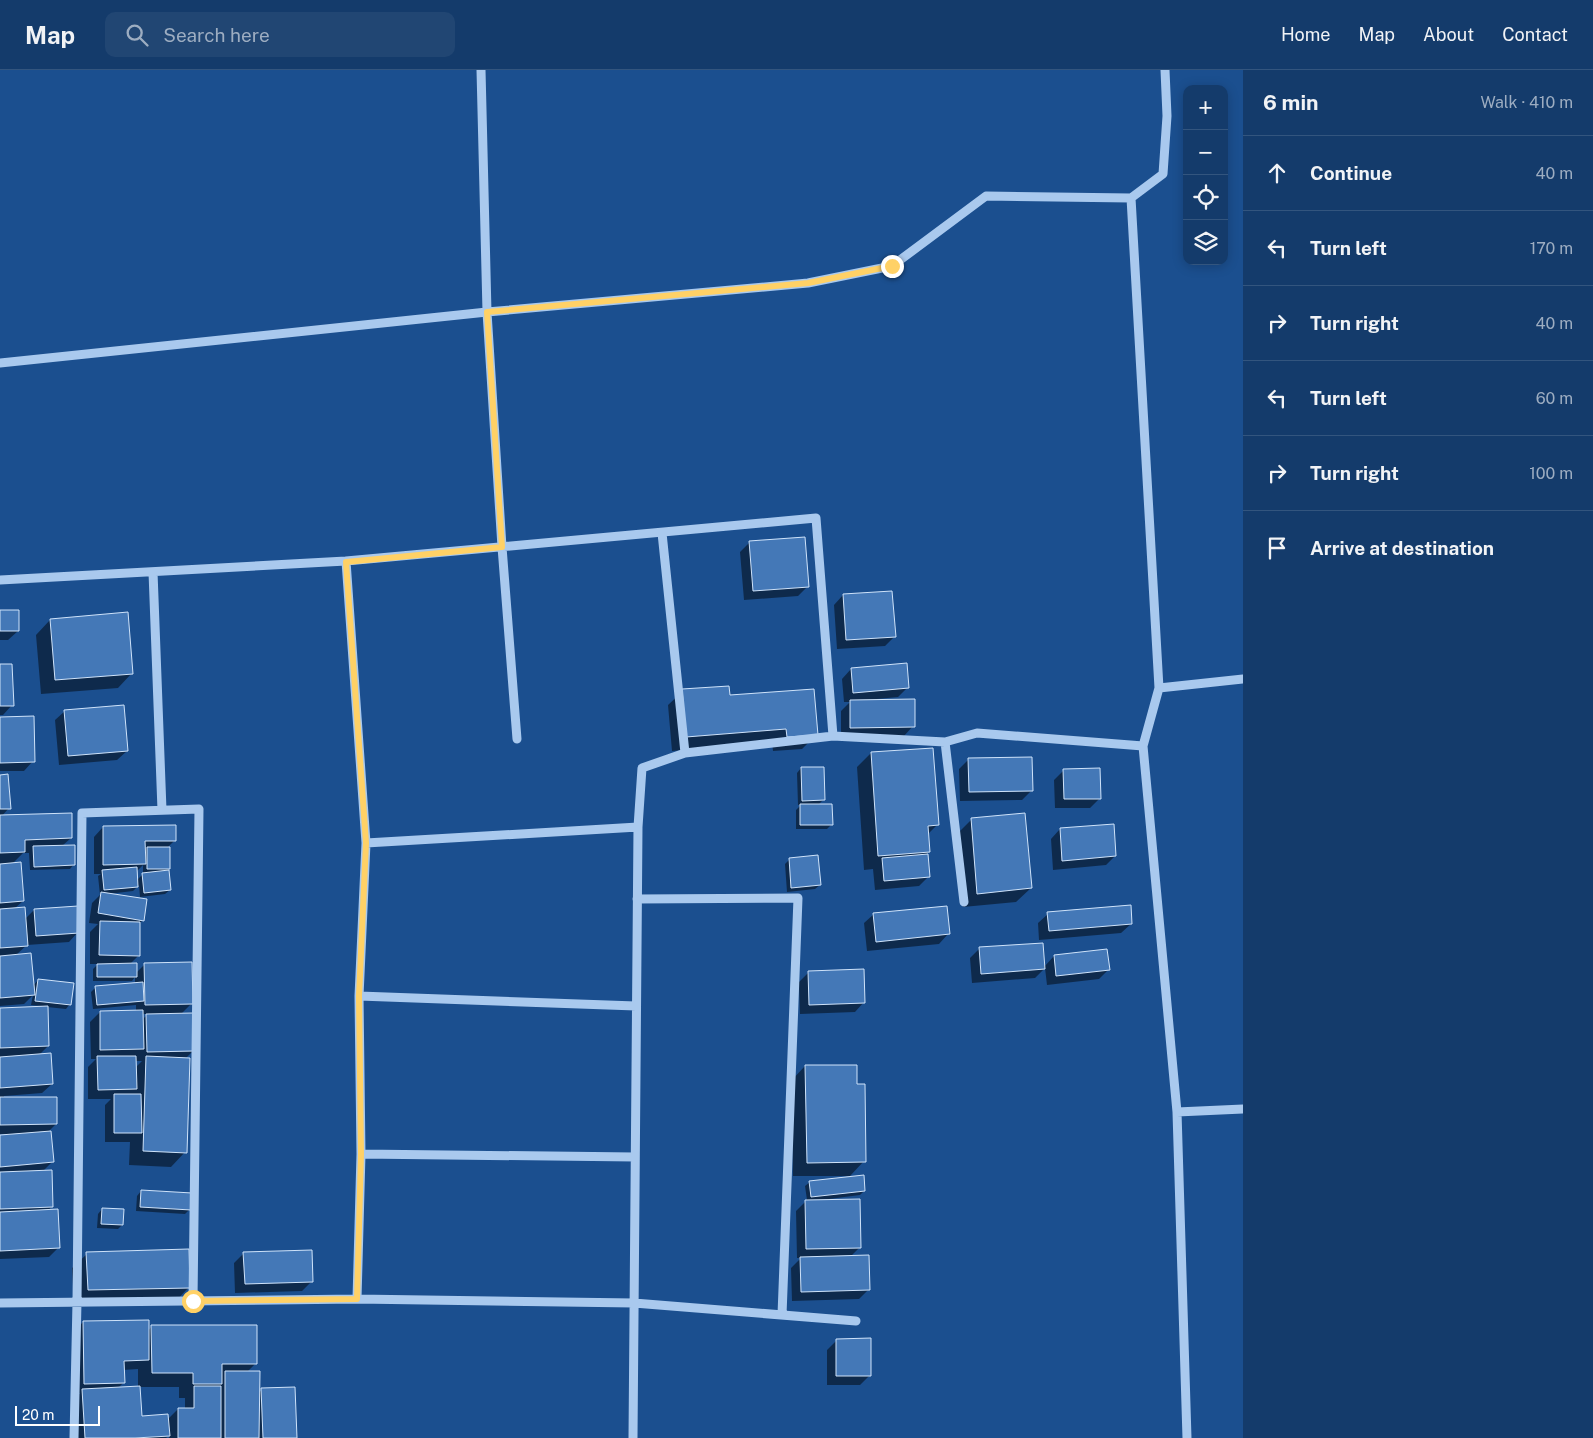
<!DOCTYPE html>
<meta charset="utf-8">
<style>
:root{--surface:#143b6b;--page:#214673;--text:#f1f3f6;--muted:#9dadc1;--line:#33557e}
body{margin:0;font-family:"Public Sans",sans-serif;background:var(--page);color:var(--text)}
.controls{position:absolute;right:15px;top:15px;display:grid;overflow:hidden;border-radius:10px;box-shadow:0 2px 12px #0003}
.controls button{width:45px;height:45px;display:grid;place-items:center;padding:0;border:0;border-bottom:1px solid var(--line);background:var(--surface);color:var(--text);font:25px sans-serif}
.scale{position:absolute;left:15px;bottom:12px;width:85px;box-sizing:border-box;padding-left:5px;border:2px solid #fff;border-top:0;font-size:14px;line-height:18px;white-space:nowrap;color:#fff;-webkit-text-stroke:4px #1b4f8f;paint-order:stroke}
.stop{position:absolute;width:15px;height:15px;margin:-11px;border:4px solid #ffd166;border-radius:50%;background:#fff}
.stop.end{background:#ffd166;border-color:#fff;box-shadow:0 1px 5px #0008}
.list{margin:0;padding:0;list-style:none}
h2{display:flex;justify-content:space-between;align-items:center;height:65px;margin:0;padding:0 20px;font-size:21px}
h2 small{font-size:16px;font-weight:400;color:var(--muted)}
.list li{display:grid;grid-template-columns:32px 1fr auto;gap:15px;align-items:center;box-sizing:border-box;height:75px;padding:0 20px;border-top:1px solid var(--line)}
.list b{display:block;font-size:19px;white-space:nowrap}
.list em{font-size:16px;font-style:normal;color:var(--muted)}
.icon{flex:none;width:28px;height:28px;fill:none;stroke:currentColor;stroke-width:2;stroke-linecap:round;stroke-linejoin:round}
.map{position:relative;flex:none;width:1243px;height:1368px;overflow:hidden}
header{display:flex;align-items:center;gap:30px;box-sizing:border-box;height:70px;padding:0 25px;background:var(--surface);border-bottom:1px solid var(--line)}
header strong{font-size:24px}
nav{display:flex;gap:28px;margin-inline-start:auto;font-size:18px}
.search{width:350px;height:45px;background:var(--page);display:flex;align-items:center;gap:12px;box-sizing:border-box;padding:0 18px;border-radius:10px;color:var(--muted);font-size:19px}
main{display:flex}
aside{flex:1;background:var(--surface)}
.map>svg:first-child{display:block}
</style>
<header>
<strong>Map</strong>
<div class="search"><svg class="icon" aria-label="search" viewBox="0 0 24 24"><circle cx="10" cy="10" r="6"/><path d="M15 15l6 6"/></svg>Search here</div>
<nav><a>Home</a><a>Map</a><a>About</a><a>Contact</a></nav>
</header>
<main>
<div class="map">
<svg width="1243" height="1368" viewBox="0 0 1243 1368">
<rect width="100%" height="100%" fill="#1b4f8f"/>
<path fill="#0007" fill-rule="evenodd" d="M 750,472 L 807,517 L 798,526 L 744,530 L 740,482 Z
M 843,525 L 895,566 L 885,576 L 837,579 L 834,535 Z
M 0,541 L 18,561 L 8,570 L 0,570 Z
M 50,550 L 132,603 L 118,618 L 41,624 L 36,565 Z
M 0,596 L 12,635 L 3,645 L 0,645 Z
M 851,599 L 908,617 L 898,627 L 877,629 L 878,631 L 913,656 L 904,666 L 841,667 L 841,641 L 850,632 L 844,632 L 842,609 Z
M 683,621 L 729,627 L 817,664 L 802,679 L 773,681 L 772,672 L 672,681 L 668,635 Z
M 65,641 L 127,681 L 117,690 L 59,695 L 55,650 Z
M 0,649 L 33,691 L 24,701 L 0,701 Z
M 871,683 L 937,755 L 927,765 L 928,782 L 925,786 L 929,806 L 919,816 L 875,820 L 873,799 L 864,800 L 857,697 Z
M 969,689 L 1031,721 L 1022,730 L 960,731 L 959,699 Z
M 801,698 L 823,730 L 818,735 L 831,755 L 827,759 L 796,759 L 796,740 L 801,735 L 798,735 L 797,703 Z
M 1064,700 L 1100,728 L 1090,738 L 1055,738 L 1054,710 Z
M 0,706 L 9,738 L 1,747 L 71,768 L 62,776 L 74,794 L 70,799 L 30,800 L 29,783 L 23,783 L 12,794 L 23,831 L 14,839 L 24,850 L 34,840 L 78,862 L 69,872 L 27,875 L 16,885 L 33,916 L 38,910 L 70,934 L 66,939 L 47,937 L 48,976 L 39,985 L 52,1014 L 42,1023 L 4,1026 L 4,1028 L 56,1054 L 48,1062 L 52,1092 L 43,1101 L 52,1136 L 48,1141 L 59,1177 L 49,1187 L 0,1189 L 0,1066 L 6,1066 L 6,1064 L 0,1064 L 0,939 L 42,938 L 42,936 L 31,935 L 33,925 L 24,934 L 0,936 Z
M 971,750 L 1031,818 L 1016,832 L 963,837 L 957,764 Z
M 103,757 L 175,770 L 167,778 L 169,799 L 166,802 L 170,820 L 165,824 L 140,827 L 139,815 L 133,821 L 108,824 L 143,850 L 139,854 L 139,885 L 129,895 L 136,903 L 145,894 L 191,934 L 180,945 L 193,981 L 185,989 L 185,1082 L 171,1097 L 129,1095 L 130,1072 L 105,1072 L 105,1035 L 111,1029 L 88,1029 L 88,997 L 96,989 L 91,989 L 90,952 L 100,942 L 136,941 L 136,935 L 93,939 L 91,922 L 96,917 L 135,914 L 135,907 L 132,911 L 93,911 L 93,899 L 98,894 L 90,894 L 90,862 L 98,854 L 89,853 L 92,833 L 100,825 L 98,806 L 101,804 L 94,804 L 94,767 ZM 143,795 L 143,804 L 137,810 L 136,802 ZM 142,944 L 148,944 L 142,950 ZM 135,991 L 142,991 L 135,998 Z
M 1060,759 L 1115,786 L 1106,795 L 1053,800 L 1051,769 Z
M 817,787 L 820,815 L 815,819 L 787,822 L 785,794 L 789,790 Z
M 874,844 L 948,864 L 939,874 L 867,881 L 864,853 Z
M 1048,844 L 1131,854 L 1121,863 L 1039,870 L 1038,853 Z
M 980,878 L 1044,897 L 1054,886 L 1108,900 L 1099,909 L 1047,915 L 1045,898 L 1035,908 L 972,913 L 970,888 Z
M 809,902 L 864,932 L 855,942 L 800,944 L 799,912 Z
M 805,996 L 856,1016 L 864,1091 L 850,1106 L 793,1106 L 791,1011 Z
M 810,1112 L 864,1121 L 860,1125 L 829,1129 L 860,1177 L 851,1186 L 869,1219 L 859,1229 L 792,1231 L 791,1198 L 801,1188 L 797,1188 L 796,1141 L 807,1130 L 805,1116 Z
M 141,1121 L 189,1140 L 185,1144 L 136,1141 L 137,1126 Z
M 102,1139 L 122,1155 L 118,1159 L 97,1158 L 98,1144 Z
M 244,1183 L 312,1211 L 302,1221 L 235,1223 L 234,1193 Z
M 87,1184 L 189,1217 L 175,1232 L 74,1234 L 72,1198 Z
M 83,1252 L 148,1261 L 152,1256 L 256,1293 L 246,1303 L 258,1323 L 262,1320 L 295,1368 L 169,1368 L 169,1365 L 166,1368 L 75,1368 L 73,1330 L 80,1323 L 75,1323 L 74,1262 ZM 138,1299 L 138,1317 L 118,1318 L 123,1313 L 123,1300 ZM 139,1317 L 179,1317 L 179,1328 L 185,1328 L 185,1339 L 178,1339 L 167,1350 L 141,1347 Z
M 837,1270 L 870,1305 L 860,1315 L 827,1315 L 827,1280 Z"/>
<path fill="#4478b7" stroke="#cfe3fa" d="M 805,467 L 809,517 L 753,521 L 749,471 Z
M 892,521 L 896,567 L 846,570 L 843,524 Z
M 0,540 L 19,540 L 19,561 L 0,561 Z
M 128,542 L 133,604 L 55,610 L 50,549 Z
M 907,593 L 909,618 L 853,623 L 851,598 Z
M 0,594 L 12,594 L 14,636 L 0,636 Z
M 729,616 L 730,625 L 814,619 L 818,665 L 787,667 L 786,659 L 686,667 L 682,619 Z
M 915,629 L 915,657 L 850,658 L 850,630 Z
M 124,635 L 128,681 L 68,686 L 64,640 Z
M 34,646 L 35,692 L 0,693 L 0,647 Z
M 933,678 L 939,755 L 928,756 L 930,782 L 878,786 L 871,682 Z
M 1032,687 L 1033,721 L 969,722 L 968,688 Z
M 801,697 L 824,697 L 825,730 L 802,731 Z
M 1100,698 L 1101,729 L 1064,729 L 1063,699 Z
M 8,704 L 11,739 L 0,739 L 0,705 Z
M 800,734 L 832,734 L 833,755 L 800,755 Z
M 72,743 L 72,768 L 25,770 L 25,782 L 0,783 L 0,745 Z
M 1025,743 L 1032,818 L 977,824 L 971,748 Z
M 1114,754 L 1116,786 L 1062,791 L 1060,758 Z
M 176,755 L 176,771 L 145,771 L 146,794 L 103,795 L 103,756 Z
M 75,775 L 75,795 L 34,797 L 33,776 Z
M 147,777 L 170,777 L 170,799 L 147,799 Z
M 928,784 L 930,807 L 884,811 L 882,788 Z
M 818,785 L 821,815 L 791,818 L 789,788 Z
M 21,792 L 24,831 L 0,833 L 0,794 Z
M 137,797 L 138,817 L 104,820 L 102,800 Z
M 169,800 L 171,820 L 144,823 L 142,803 Z
M 101,822 L 147,829 L 144,851 L 98,843 Z
M 1131,835 L 1132,854 L 1049,861 L 1047,842 Z
M 78,836 L 79,863 L 36,866 L 34,839 Z
M 947,836 L 950,864 L 876,872 L 873,843 Z
M 25,837 L 28,876 L 0,878 L 0,839 Z
M 100,851 L 140,852 L 140,886 L 99,885 Z
M 1043,873 L 1045,899 L 981,904 L 979,877 Z
M 1107,879 L 1110,900 L 1056,906 L 1054,885 Z
M 31,883 L 35,925 L 0,928 L 0,886 Z
M 192,892 L 193,934 L 145,935 L 144,893 Z
M 137,893 L 137,907 L 97,907 L 97,894 Z
M 864,899 L 865,933 L 809,935 L 808,901 Z
M 38,909 L 74,913 L 71,935 L 35,931 Z
M 143,912 L 144,931 L 97,935 L 95,916 Z
M 48,936 L 49,976 L 0,978 L 0,938 Z
M 143,940 L 144,979 L 100,980 L 100,941 Z
M 193,943 L 194,981 L 147,982 L 146,944 Z
M 51,983 L 53,1014 L 0,1018 L 0,987 Z
M 97,986 L 136,986 L 137,1019 L 98,1020 Z
M 146,986 L 190,988 L 187,1083 L 143,1081 Z
M 805,995 L 857,995 L 857,1014 L 865,1014 L 866,1092 L 807,1093 Z
M 114,1024 L 141,1024 L 142,1063 L 114,1063 Z
M 0,1027 L 57,1027 L 57,1054 L 0,1055 Z
M 51,1061 L 54,1092 L 0,1097 L 0,1065 Z
M 52,1100 L 53,1137 L 0,1139 L 0,1102 Z
M 864,1105 L 865,1121 L 811,1127 L 809,1111 Z
M 141,1120 L 192,1123 L 191,1140 L 140,1137 Z
M 860,1129 L 861,1178 L 806,1179 L 805,1130 Z
M 102,1138 L 124,1139 L 123,1155 L 101,1154 Z
M 58,1139 L 60,1178 L 0,1181 L 0,1142 Z
M 189,1179 L 190,1218 L 88,1220 L 86,1182 Z
M 312,1180 L 313,1212 L 245,1214 L 243,1182 Z
M 869,1185 L 870,1220 L 801,1222 L 800,1187 Z
M 149,1250 L 149,1290 L 124,1291 L 125,1313 L 84,1314 L 83,1251 Z
M 151,1255 L 257,1255 L 257,1294 L 222,1294 L 222,1314 L 193,1314 L 193,1303 L 152,1303 Z
M 871,1268 L 871,1306 L 836,1306 L 836,1269 Z
M 225,1301 L 260,1301 L 259,1368 L 225,1368 Z
M 140,1316 L 142,1346 L 168,1344 L 170,1366 L 135,1368 L 85,1368 L 82,1319 Z
M 194,1316 L 221,1316 L 221,1368 L 178,1368 L 178,1338 L 194,1338 Z
M 295,1317 L 297,1368 L 263,1368 L 261,1318 Z"/>
<g fill="none" stroke-linecap="round" stroke-linejoin="round">
<path stroke="#a9c9ee" stroke-width="9" d="M 481,0 L 487,242 L 808,213 L 892,196 L 986,126 L 1131,128 L 1163,104 L 1167,46 L 1165,0
M 1131,128 L 1159,618 L 1143,676 L 1177,1042 L 1187,1368
M 0,293 L 487,242 L 502,477 L 517,669
M 346,491 L 816,448 L 833,666 L 685,683
M 153,502 L 162,740
M 0,510 L 346,491 L 366,773 L 359,926 L 361,1084 L 357,1229 L 0,1233
M 1159,618 L 1243,609
M 833,666 L 945,672 L 977,663 L 1143,676
M 945,672 L 964,832
M 638,757 L 642,698 L 685,683 L 662,463
M 366,773 L 638,757 L 633,1368
M 637,829 L 798,828 L 782,1245
M 359,926 L 636,936
M 1177,1042 L 1243,1039
M 361,1084 L 635,1087
M 357,1229 L 634,1233 L 856,1251
M 74,1368 L 77,1232 L 82,743 L 199,739 L 193,1231"/>
</g>
<g fill="none" stroke-linecap="round" stroke-linejoin="round">
<path stroke="#ffd166" stroke-width="6" d="M 193,1231 L 357,1229 L 361,1084 L 359,926 L 366,773 L 346,492 L 502,477 L 487,242 L 808,213 L 892,196"/>
</g>
</svg>
<div class="controls">
<button>+</button>
<button>−</button>
<button><svg class="icon" aria-label="locate" viewBox="0 0 24 24"><circle cx="12" cy="12" r="6"/><path d="M12 2v4M12 18v4M2 12h4M18 12h4"/></svg></button>
<button><svg class="icon" aria-label="layers" viewBox="0 0 24 24"><path d="M12 4l9 5-9 5-9-5zM3 14l9 5 9-5"/></svg></button>
</div>
<div class="scale">20 m</div>
<div class="stop" style="left:193px;top:1231px"></div>
<div class="stop end" style="left:892px;top:196px"></div>
</div>
<aside>
<h2>6 min<small>Walk · 410 m</small></h2>
<ul class="list">
<li><svg class="icon" aria-label="ahead" viewBox="0 0 24 24"><path d="M12 20V5M6 11l6-6 6 6"/></svg><div><b>Continue</b></div><em>40 m</em></li>
<li><svg class="icon" aria-label="left" viewBox="0 0 24 24"><path d="M17 20v-9H6M10 6l-5 5 5 5"/></svg><div><b>Turn left</b></div><em>170 m</em></li>
<li><svg class="icon" aria-label="right" viewBox="0 0 24 24"><path d="M7 20v-9h11M14 6l5 5-5 5"/></svg><div><b>Turn right</b></div><em>40 m</em></li>
<li><svg class="icon" aria-label="left" viewBox="0 0 24 24"><path d="M17 20v-9H6M10 6l-5 5 5 5"/></svg><div><b>Turn left</b></div><em>60 m</em></li>
<li><svg class="icon" aria-label="right" viewBox="0 0 24 24"><path d="M7 20v-9h11M14 6l5 5-5 5"/></svg><div><b>Turn right</b></div><em>100 m</em></li>
<li><svg class="icon" aria-label="arrive" viewBox="0 0 24 24"><path d="M6 21V4h12l-3 4 3 4H6"/></svg><div><b>Arrive at destination</b></div></li>
</ul>
</aside>
</main>
